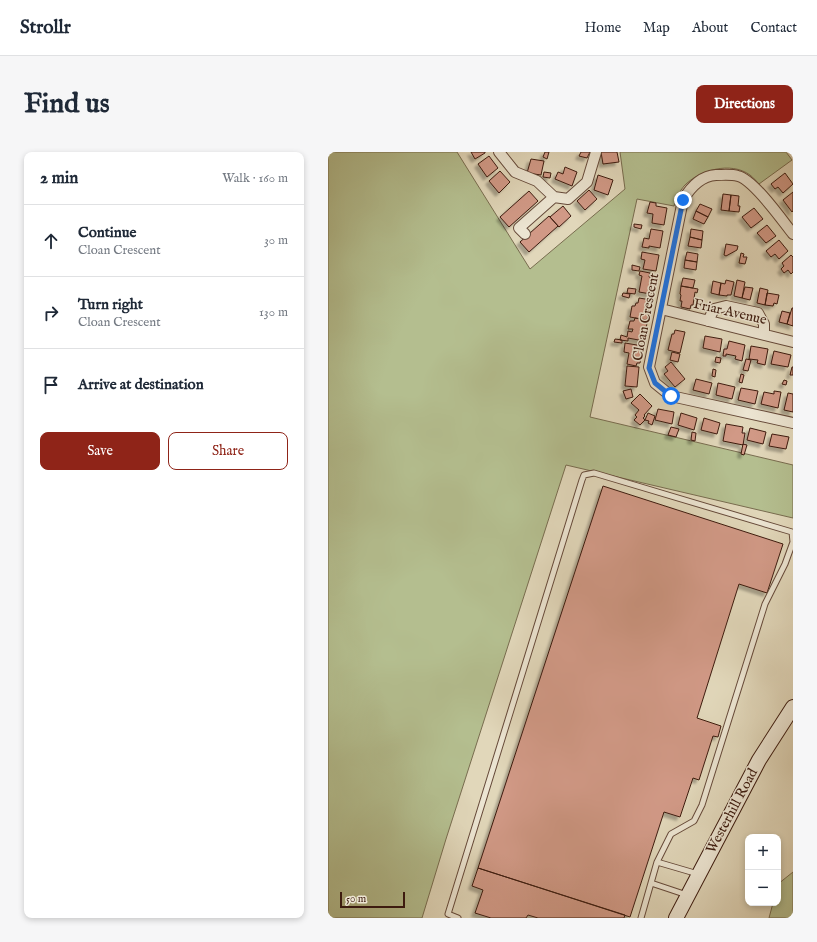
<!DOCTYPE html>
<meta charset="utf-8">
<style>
:root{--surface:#fff;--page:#f6f6f7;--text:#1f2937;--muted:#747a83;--line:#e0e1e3;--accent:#8f2418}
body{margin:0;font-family:"IM FELL English",serif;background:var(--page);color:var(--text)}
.controls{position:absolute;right:12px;bottom:12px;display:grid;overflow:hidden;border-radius:8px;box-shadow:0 2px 6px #0003}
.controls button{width:36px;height:36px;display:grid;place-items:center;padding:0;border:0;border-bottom:1px solid var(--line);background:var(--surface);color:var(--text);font:20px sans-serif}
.scale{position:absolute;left:12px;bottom:10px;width:65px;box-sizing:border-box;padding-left:4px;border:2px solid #3d1b0f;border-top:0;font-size:11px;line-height:14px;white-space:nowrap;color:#3d1b0f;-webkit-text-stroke:3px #ece5d2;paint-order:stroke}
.stop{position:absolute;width:12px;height:12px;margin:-9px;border:3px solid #1a73e8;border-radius:50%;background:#fff}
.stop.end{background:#1a73e8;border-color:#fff;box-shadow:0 1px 4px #0008}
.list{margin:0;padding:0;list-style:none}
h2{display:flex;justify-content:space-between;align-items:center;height:52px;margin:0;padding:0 16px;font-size:17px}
h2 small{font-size:13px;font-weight:400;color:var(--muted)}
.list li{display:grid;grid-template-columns:26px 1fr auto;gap:12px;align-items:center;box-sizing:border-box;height:72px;padding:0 16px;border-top:1px solid var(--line)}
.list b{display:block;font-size:15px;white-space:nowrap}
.list p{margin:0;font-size:13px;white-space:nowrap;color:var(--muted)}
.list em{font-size:13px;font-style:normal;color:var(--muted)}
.actions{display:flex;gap:8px;padding:12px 16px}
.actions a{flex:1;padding:9px 0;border:1px solid var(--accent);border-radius:8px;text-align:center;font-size:14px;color:var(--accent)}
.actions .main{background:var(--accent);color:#fff}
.icon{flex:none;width:22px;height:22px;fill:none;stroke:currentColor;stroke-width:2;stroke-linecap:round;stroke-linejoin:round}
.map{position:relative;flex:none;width:465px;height:766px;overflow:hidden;border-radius:8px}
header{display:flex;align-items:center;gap:24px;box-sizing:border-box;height:56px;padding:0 20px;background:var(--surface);border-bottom:1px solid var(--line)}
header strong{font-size:19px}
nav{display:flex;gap:22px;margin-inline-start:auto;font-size:14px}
.intro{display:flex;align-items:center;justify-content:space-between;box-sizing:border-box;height:96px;padding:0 24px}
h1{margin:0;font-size:28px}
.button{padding:10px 18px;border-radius:8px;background:var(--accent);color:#fff;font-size:14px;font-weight:700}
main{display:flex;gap:24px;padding:0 24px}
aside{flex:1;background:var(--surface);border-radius:8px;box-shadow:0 2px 6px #0003}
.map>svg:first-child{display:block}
</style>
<header>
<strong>Strollr</strong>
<nav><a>Home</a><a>Map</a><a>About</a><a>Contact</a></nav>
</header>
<div class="intro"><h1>Find us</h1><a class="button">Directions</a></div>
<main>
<aside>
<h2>2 min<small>Walk · 160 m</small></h2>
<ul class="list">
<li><svg class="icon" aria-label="ahead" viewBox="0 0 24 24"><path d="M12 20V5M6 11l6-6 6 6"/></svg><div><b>Continue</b><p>Cloan Crescent</p></div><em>30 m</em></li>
<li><svg class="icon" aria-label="right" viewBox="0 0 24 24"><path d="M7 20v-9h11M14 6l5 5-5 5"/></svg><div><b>Turn right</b><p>Cloan Crescent</p></div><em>130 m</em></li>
<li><svg class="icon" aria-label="arrive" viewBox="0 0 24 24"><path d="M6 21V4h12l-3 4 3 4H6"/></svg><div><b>Arrive at destination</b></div></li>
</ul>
<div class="actions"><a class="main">Save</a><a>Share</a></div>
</aside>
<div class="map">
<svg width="465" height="766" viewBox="0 0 465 766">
<defs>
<filter id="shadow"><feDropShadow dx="-3.5" dy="3.5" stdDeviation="1" flood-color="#0004"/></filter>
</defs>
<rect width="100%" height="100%" fill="#e1d7ba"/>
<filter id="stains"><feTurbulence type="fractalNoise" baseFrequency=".005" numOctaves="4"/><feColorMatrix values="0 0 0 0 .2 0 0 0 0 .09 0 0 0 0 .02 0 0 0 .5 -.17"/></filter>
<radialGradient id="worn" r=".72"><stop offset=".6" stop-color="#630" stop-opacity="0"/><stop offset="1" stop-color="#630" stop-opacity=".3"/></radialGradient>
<path fill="#b4be8f" stroke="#786c4f" d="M 0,0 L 129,0 L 202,117 L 297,37 L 292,0 L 458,0 L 464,8 L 431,32 C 428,29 426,26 422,23 C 403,9 371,18 356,34 C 351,39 349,48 346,54 L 309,47 L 262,265 L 465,313 L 465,366 L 238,313 L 118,687 L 94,766 L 0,766 Z
M 465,720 L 465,766 L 441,766 L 445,751 L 450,751 L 450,732 Z"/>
<path fill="#d19986" stroke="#3d1b0f" filter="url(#shadow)" d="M 143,0 L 157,0 L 157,1 L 147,7 Z
M 217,0 L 221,0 L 219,7 L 215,5 Z
M 253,0 L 262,0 L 259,6 L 251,4 Z
M 273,0 L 289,0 L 291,10 L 275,12 Z
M 161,4 L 170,16 L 159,25 L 150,12 Z
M 203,7 L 216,9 L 213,23 L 199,21 Z
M 237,15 L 249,20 L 244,34 L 227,27 L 230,20 L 235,22 Z
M 172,19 L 182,30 L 171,41 L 161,29 Z
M 216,20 L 223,21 L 222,26 L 215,25 Z
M 457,21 L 465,32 L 455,41 L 450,35 L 447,37 L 443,32 Z
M 270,23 L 285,28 L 280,43 L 266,38 Z
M 261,38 L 269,47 L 257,58 L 249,49 Z
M 201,39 L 210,49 L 181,75 L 172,65 Z
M 465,40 L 465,59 L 464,60 L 455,48 Z
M 395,42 L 403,43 L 401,59 L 393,58 Z
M 403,43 L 411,44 L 410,54 L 412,54 L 411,60 L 401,59 Z
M 322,50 L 328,51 L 328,54 L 339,56 L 336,73 L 324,71 L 325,62 L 319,61 Z
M 372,52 L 384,57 L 380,65 L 368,59 Z
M 235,54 L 243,64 L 231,75 L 222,65 Z
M 426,56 L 435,67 L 423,76 L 414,65 Z
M 368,59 L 380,65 L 376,72 L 365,67 Z
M 221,64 L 230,74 L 201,100 L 192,90 Z
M 306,72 L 314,73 L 313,77 L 306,75 Z
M 439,73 L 448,84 L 438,91 L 429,81 Z
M 323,77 L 335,79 L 332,96 L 321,94 L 321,96 L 314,95 L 316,86 L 321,87 Z
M 363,77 L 375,79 L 374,88 L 362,85 Z
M 362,85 L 374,88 L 373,96 L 360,94 Z
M 451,88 L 460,99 L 451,107 L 447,102 L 443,105 L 438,99 Z
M 398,92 L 410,94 L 409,98 L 398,104 L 396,103 Z
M 314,100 L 331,103 L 328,119 L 315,117 L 317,108 L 313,107 Z
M 359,100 L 370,102 L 369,110 L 357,108 Z
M 413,101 L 416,102 L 415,105 L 419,105 L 417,112 L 411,111 Z
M 463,103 L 465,105 L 465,120 L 463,122 L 460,118 L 456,121 L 453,117 L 456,114 L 454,111 Z
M 357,108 L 369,110 L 368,118 L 356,116 Z
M 304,113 L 312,115 L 311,119 L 304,118 Z
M 312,119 L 322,121 L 321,125 L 327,126 L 323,142 L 311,140 L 314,124 L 311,123 Z
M 355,126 L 367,128 L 365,136 L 353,134 Z
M 398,128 L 406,130 L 403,143 L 399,143 L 399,144 L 391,143 L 393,131 L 397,132 Z
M 409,128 L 417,130 L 414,146 L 406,144 Z
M 385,129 L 393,131 L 391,143 L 383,141 Z
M 353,134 L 370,137 L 369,141 L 367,140 L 365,153 L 363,153 L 362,157 L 353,155 L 354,149 L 352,149 L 353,143 L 352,142 Z
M 417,135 L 425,136 L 422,148 L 414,146 Z
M 300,136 L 308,137 L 307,142 L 299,141 Z
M 432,136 L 440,138 L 437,153 L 429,151 Z
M 295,141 L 302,142 L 301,146 L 294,144 Z
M 439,141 L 451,143 L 449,152 L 446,151 L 445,154 L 437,153 Z
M 311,146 L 323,148 L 319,168 L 302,165 L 304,154 L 307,154 L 308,151 L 310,151 Z
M 464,156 L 465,156 L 465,174 L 459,172 Z
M 454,159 L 462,161 L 459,172 L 451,170 Z
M 307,166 L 316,168 L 315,170 L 319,171 L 316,189 L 300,186 L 300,189 L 292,188 L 293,183 L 299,185 L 300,179 L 304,180 L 305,177 L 300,177 L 302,169 L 306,169 Z
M 347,178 L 357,180 L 352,201 L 340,198 L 344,182 L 346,182 Z
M 377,184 L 394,187 L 392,200 L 375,196 Z
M 287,187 L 294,188 L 294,191 L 286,190 Z
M 401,189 L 417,193 L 414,209 L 407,207 L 408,204 L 398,202 L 398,204 L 395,204 L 396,197 L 399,197 Z
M 297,191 L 315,194 L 312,211 L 309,211 L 308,214 L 299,212 L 301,201 L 296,200 Z
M 423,194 L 440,197 L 437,213 L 429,211 L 430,208 L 421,207 Z
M 446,199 L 463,203 L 460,215 L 443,212 Z
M 344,200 L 352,202 L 350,210 L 342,208 Z
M 388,205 L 393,206 L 392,211 L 387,210 Z
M 418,207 L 423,208 L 420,219 L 415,218 Z
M 343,210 L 357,227 L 347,235 L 336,222 L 340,219 L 337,215 Z
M 299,214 L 311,215 L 309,235 L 297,234 Z
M 464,215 L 465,215 L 465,223 L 462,223 Z
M 385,217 L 388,218 L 387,225 L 384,224 Z
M 413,222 L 416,223 L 414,231 L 411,230 Z
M 368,227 L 384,231 L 381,242 L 365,238 Z
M 456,228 L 459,229 L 458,233 L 454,232 Z
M 390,231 L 407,235 L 404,247 L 388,243 Z
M 413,236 L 430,239 L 427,252 L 410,248 Z
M 303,237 L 305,245 L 298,247 L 295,239 Z
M 446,239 L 453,240 L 450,256 L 433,252 L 436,240 L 446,242 Z
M 460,241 L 465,242 L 465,260 L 456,258 Z
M 312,242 L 324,254 L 316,263 L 317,264 L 315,266 L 317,268 L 312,273 L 306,268 L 309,265 L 307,263 L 311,258 L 303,251 Z
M 330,257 L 346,260 L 344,272 L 327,268 Z
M 320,261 L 327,264 L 324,273 L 320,271 L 321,269 L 317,268 Z
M 353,261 L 369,266 L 366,278 L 350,273 Z
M 376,266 L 392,271 L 389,282 L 373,278 Z
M 398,272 L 415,275 L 414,281 L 417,281 L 415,293 L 395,289 Z
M 343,275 L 351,277 L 348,285 L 340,283 Z
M 422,276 L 438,280 L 435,292 L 419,288 Z
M 364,280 L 368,281 L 367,289 L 363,288 Z
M 444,282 L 461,285 L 458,297 L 441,294 Z
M 415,292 L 419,293 L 416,303 L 413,302 Z
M 275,334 L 455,392 L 439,441 L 411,432 L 369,566 L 393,574 L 390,585 L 385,584 L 371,628 L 365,626 L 352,665 L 336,660 L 302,765 L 150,716 Z
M 150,716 L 297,763 L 296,766 L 210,766 L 200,763 L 198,766 L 163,766 L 147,761 L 155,738 L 144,734 Z"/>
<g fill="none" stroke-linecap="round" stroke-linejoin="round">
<defs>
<path id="lane" d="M 329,710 L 370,722
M 323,731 L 359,743
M 130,766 L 120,762 L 254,328 L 256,323 L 266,321 L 464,380 L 465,390 L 457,412 L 437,452 L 374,653 L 366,669 L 343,682 L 329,710 L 313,766"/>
<path id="street" d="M 171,0 L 187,20 L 209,29 L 226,45 L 240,47 L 259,30 L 268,0
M 197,82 L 191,76 L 226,45
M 465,82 C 454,68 426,28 410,24 C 403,22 395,23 388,23 C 373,24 362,36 355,48 L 321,215 L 327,231 L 343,244 L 465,271
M 333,157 L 465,190
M 380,169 L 386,157 L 398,154 L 430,161 L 436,172 L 436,182"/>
<path id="secondary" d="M 348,766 L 431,608 L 465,555"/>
</defs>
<use href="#lane" stroke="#664a3a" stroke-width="7"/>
<use href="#street" stroke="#664a3a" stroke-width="12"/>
<use href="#secondary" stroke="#3d1b0f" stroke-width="16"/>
<use href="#lane" stroke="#ece5d2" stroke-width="5"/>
<use href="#street" stroke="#ece5d2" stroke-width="10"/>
<use href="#secondary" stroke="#ece5d2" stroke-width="14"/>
</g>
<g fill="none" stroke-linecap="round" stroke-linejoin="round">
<path stroke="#1a73e8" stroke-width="5" d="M 343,244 L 327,231 L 321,216 L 355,48"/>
</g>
<g text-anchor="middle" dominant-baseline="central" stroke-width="3" stroke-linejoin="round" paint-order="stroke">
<g font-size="14" fill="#3d1b0f" stroke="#ece5d2">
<text transform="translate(402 160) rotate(13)">Friar Avenue</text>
<text transform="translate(318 165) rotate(-79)">Cloan Crescent</text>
<text transform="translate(404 659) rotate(-62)">Westerhill Road</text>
</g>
</g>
<rect width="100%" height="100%" filter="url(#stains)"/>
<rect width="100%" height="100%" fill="url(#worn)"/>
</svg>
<div class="controls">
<button>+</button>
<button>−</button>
</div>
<div class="scale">50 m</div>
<div class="stop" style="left:343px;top:244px"></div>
<div class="stop end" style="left:355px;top:48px"></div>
</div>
</main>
